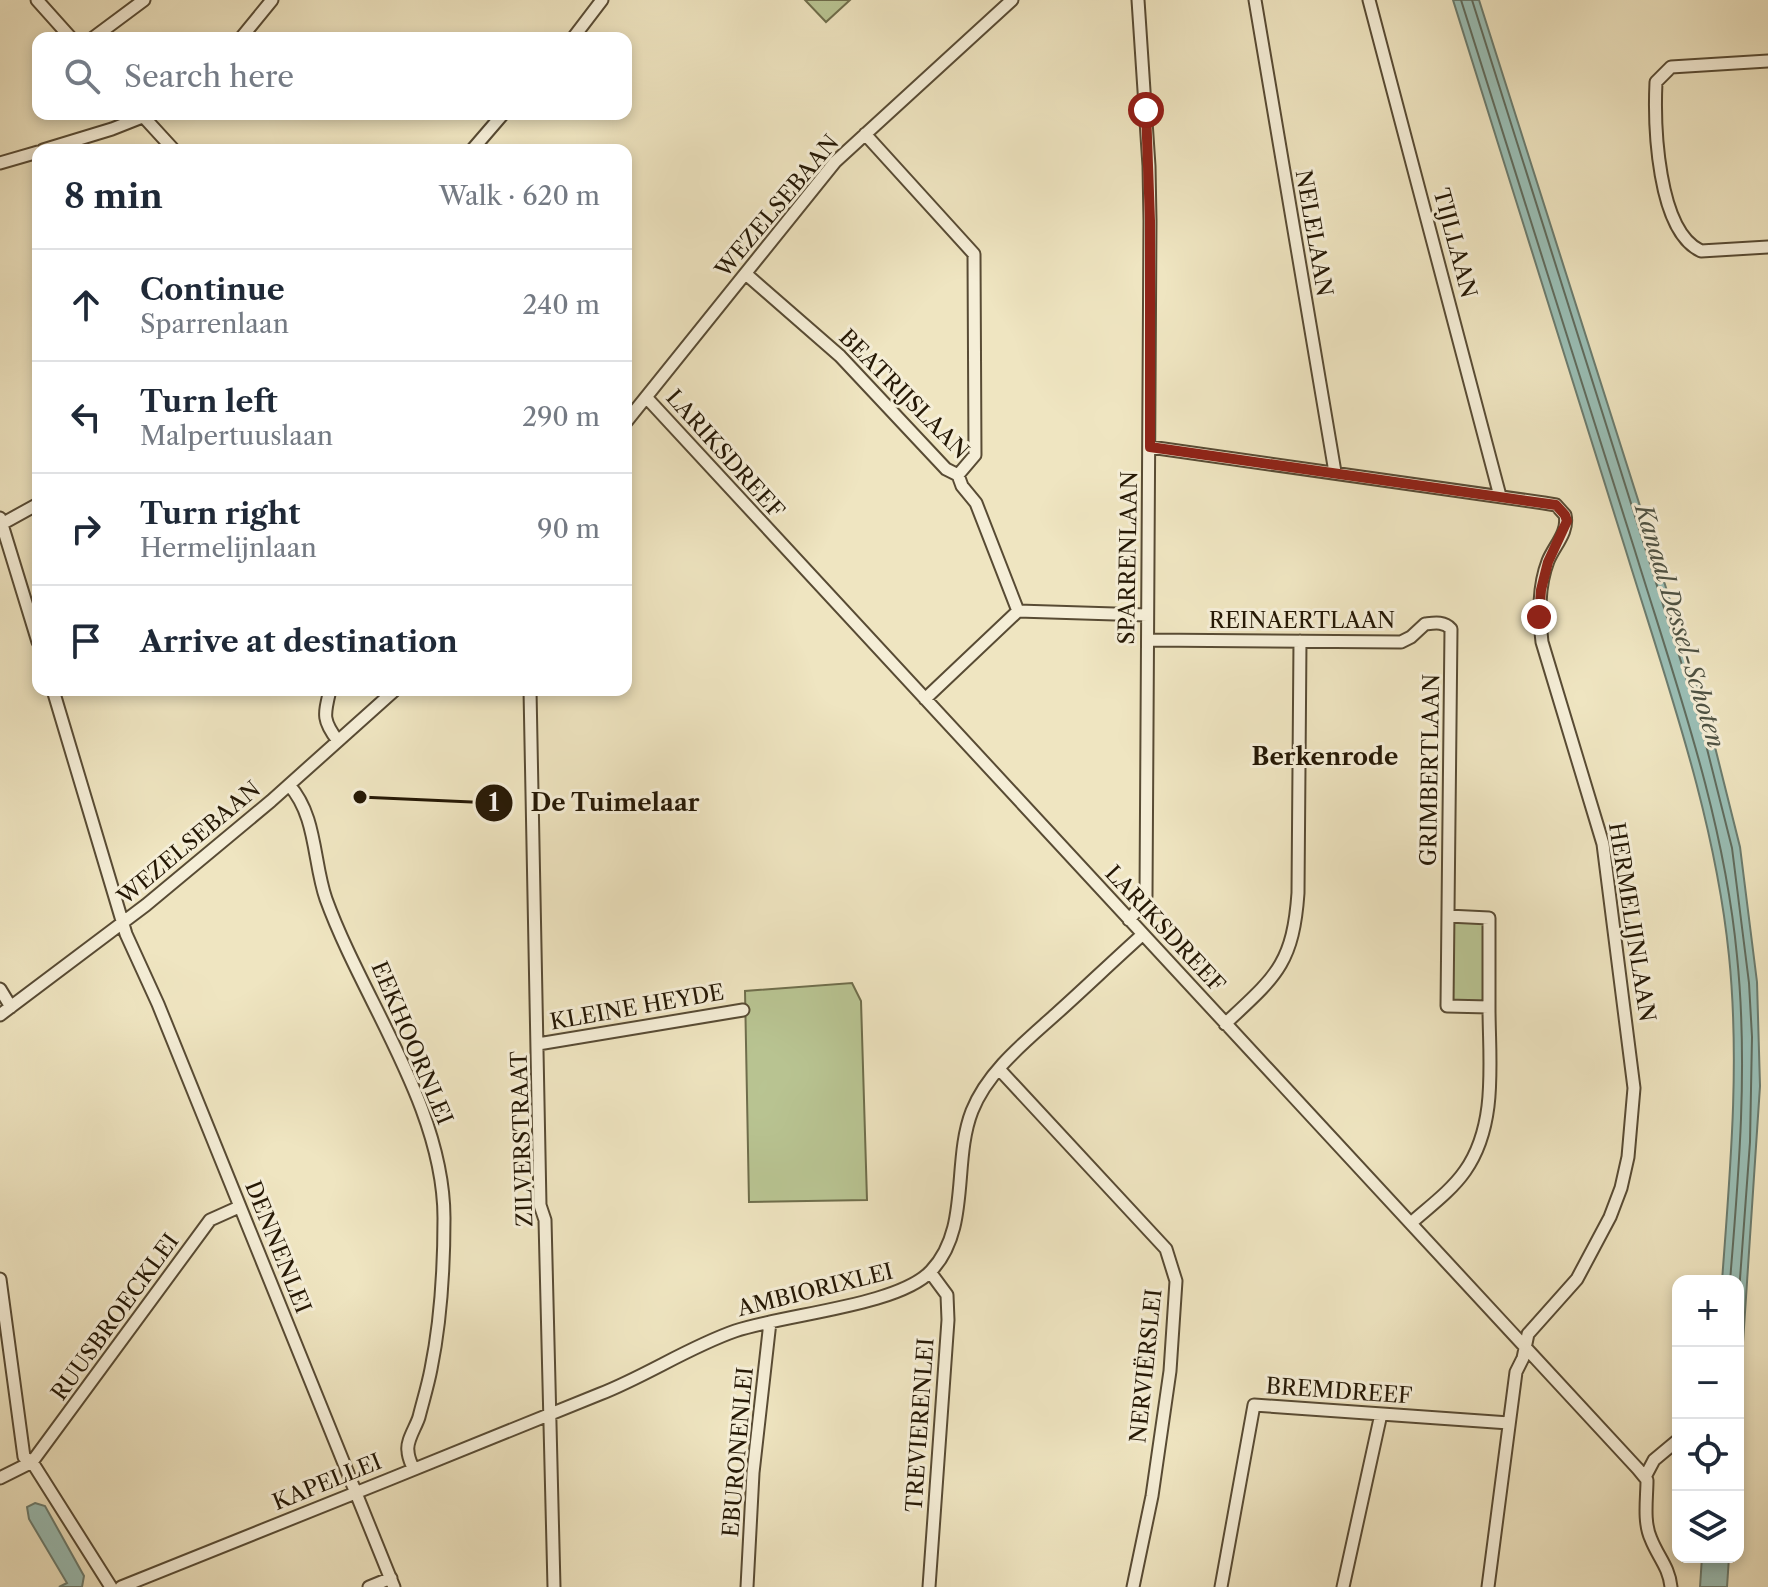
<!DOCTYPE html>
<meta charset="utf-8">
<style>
:root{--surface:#fff;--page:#f6f6f7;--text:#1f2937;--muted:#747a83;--line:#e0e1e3}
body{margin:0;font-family:"Libre Caslon Text",serif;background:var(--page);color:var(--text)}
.controls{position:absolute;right:24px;bottom:24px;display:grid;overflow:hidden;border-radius:16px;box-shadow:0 4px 12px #0003}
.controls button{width:72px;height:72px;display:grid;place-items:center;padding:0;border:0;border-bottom:2px solid var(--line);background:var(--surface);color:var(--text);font:40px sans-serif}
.stop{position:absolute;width:24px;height:24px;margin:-18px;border:6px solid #8f2418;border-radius:50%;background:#fff}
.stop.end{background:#8f2418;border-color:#fff;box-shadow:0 2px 8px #0008}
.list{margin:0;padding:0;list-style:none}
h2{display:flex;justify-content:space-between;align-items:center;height:104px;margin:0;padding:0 32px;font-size:34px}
h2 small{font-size:26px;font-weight:400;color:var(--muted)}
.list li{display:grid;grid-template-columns:52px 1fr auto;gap:24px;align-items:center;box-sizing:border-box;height:112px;padding:0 32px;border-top:2px solid var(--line)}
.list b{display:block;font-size:30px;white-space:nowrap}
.list p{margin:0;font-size:26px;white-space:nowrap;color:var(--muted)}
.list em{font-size:26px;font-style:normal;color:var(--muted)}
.icon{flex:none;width:44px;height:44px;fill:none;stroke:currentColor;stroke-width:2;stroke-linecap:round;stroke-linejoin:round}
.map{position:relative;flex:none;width:1768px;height:1587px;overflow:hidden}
.search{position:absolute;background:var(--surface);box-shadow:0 4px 12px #0003;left:32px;top:32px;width:600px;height:88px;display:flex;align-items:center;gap:20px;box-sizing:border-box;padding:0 28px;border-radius:16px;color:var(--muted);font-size:30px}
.panel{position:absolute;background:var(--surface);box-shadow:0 4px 12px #0003;left:32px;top:144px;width:600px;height:552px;border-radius:16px}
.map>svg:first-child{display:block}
</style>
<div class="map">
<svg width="1768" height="1587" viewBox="0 0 1768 1587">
<rect width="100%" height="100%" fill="#efe5c1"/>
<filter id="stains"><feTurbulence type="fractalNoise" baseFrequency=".0025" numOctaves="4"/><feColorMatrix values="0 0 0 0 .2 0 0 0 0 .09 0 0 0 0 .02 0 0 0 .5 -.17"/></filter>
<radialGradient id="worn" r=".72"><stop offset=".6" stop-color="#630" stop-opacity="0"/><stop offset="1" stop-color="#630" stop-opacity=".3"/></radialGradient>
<path fill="#b9c593" stroke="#6f6e4c" stroke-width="2" d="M 805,0 L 850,0 L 826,22 Z
M 1452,921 L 1486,921 L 1485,1003 L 1451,1001 Z
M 852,983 L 861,1001 L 867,1200 L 749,1202 L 745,991 Z"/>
<path fill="#9abfb6" stroke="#6b7c6f" stroke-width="2" d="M 1453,0 L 1479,0 L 1709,723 L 1740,847 L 1757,982 L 1760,1086 L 1738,1418 L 1738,1281 L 1722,1281 C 1730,1173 1740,1064 1729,956 C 1715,817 1667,684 1626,551 C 1569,367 1510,184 1453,0 Z
M 35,1503 L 45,1506 L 84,1576 L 82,1587 L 59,1587 L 67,1583 L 29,1519 L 27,1507 Z
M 1702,1557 L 1729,1557 L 1727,1587 L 1700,1587 Z"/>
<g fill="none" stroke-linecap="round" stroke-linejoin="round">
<path stroke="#606c5e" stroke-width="2" d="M 1461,0 C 1519,184 1577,367 1635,551 C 1676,684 1724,817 1737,956 C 1748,1064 1739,1173 1730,1281
M 1472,0 L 1701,725 L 1732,848 L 1749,983 L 1752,1037 L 1750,1142 L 1738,1306"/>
<defs>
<path id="minor" d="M 37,0 L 71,38
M 1255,0 L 1335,472
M 1369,0 L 1500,496
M 93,38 L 144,0
M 241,38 L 272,0
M 573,38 L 602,0
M 1768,61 L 1671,67 L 1656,82 C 1654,125 1657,231 1701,251 L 1768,247
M 141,114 L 174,150
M 865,134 L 974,254 L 975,455 L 958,475
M 43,150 L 112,129 L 150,114
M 472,150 L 503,114
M 0,163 L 38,152
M 746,274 L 840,356 L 946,469 L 958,475 L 962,486 L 976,503 L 1018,611
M 646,397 L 1638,1469 L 1647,1480 C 1647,1498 1643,1522 1651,1539 C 1658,1557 1669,1567 1671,1587
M 626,422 L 835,162 L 1012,0
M 1150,447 L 1544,503 L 1556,505 L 1565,515 C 1569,532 1554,546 1548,561 C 1538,587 1539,615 1542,642 L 1603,844 L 1634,1088 L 1628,1157 L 1621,1188 L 1610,1217 L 1577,1279 L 1528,1334 L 1523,1358 L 1516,1372 L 1488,1587
M 0,518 L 38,642
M 0,525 L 38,504
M 1148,640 L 1401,642 L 1411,637 L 1425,624 C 1434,623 1444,621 1451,629 L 1447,1006 L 1489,1007 L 1489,918 L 1448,916
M 53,690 L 126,934 L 158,1004 L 394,1587
M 330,690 C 324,715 322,720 338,741
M 530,690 L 540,1205 L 545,1220 L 554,1587
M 925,699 L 1018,611 L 1147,615
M 289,785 C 317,816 313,862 326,899 C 363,1001 444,1107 444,1218 C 444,1267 441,1320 431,1369 C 428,1385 423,1401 419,1417 C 416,1427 406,1441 408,1451 C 408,1457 411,1463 413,1468
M 1129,920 L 1142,904 L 1146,896 L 1150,221 L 1149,166 L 1138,0
M 0,989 L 11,1007
M 0,1015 L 146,905 L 271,801 L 395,690
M 1225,1024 C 1275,977 1293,965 1298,893 L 1300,641
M 538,1044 L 743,1010
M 999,1069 L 1166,1249 L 1176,1281 L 1170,1371 L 1152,1496 L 1133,1587
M 1411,1223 C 1429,1207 1451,1191 1465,1171 C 1498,1124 1489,1061 1489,1007
M 0,1279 L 24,1457 L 32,1462 L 111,1587
M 1645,1477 L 1654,1460 L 1678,1440
M 0,1478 L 32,1462 L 210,1220 L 239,1207
M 121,1587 C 280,1523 441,1459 600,1394 C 646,1376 689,1347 735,1331 C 785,1314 898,1306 931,1271 C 971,1229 952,1162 972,1111 C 988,1071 1025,1042 1056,1014 C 1085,988 1113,961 1142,935
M 369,1587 L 391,1578
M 747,1587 L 753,1473 L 770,1322
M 929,1587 L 948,1320 L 947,1295 L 930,1272
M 1221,1587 L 1254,1405 L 1509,1423
M 1343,1587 L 1381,1414"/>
</defs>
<use href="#minor" stroke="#584b34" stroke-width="15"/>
<use href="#minor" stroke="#f5eed7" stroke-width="11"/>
</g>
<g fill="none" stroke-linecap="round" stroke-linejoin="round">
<path stroke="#8f2418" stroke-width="10" d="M 1146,110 L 1150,221 L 1150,447 L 1556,505 L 1565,515 L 1567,521 L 1548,562 L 1541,590 L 1539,617"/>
</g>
<g text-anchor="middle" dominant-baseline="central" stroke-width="6" stroke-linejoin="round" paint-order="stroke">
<g font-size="22" fill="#251805" stroke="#f5eed7">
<text transform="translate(777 206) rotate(-50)">WEZELSEBAAN</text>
<text transform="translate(1314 233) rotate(80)">NELELAAN</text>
<text transform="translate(1455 243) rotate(75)">TIJLLAAN</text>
<text transform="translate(904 394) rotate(45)">BEATRIJSLAAN</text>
<text transform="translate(725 454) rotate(48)">LARIKSDREEF</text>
<text transform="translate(1128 558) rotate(-89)">SPARRENLAAN</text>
<text x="1302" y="620">REINAERTLAAN</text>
<text transform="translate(1430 770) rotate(-89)">GRIMBERTLAAN</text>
<text transform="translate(189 843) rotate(-40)">WEZELSEBAAN</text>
<text transform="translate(1632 922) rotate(81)">HERMELIJNLAAN</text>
<text transform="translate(1165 929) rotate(47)">LARIKSDREEF</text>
<text transform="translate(637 1007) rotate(-10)">KLEINE HEYDE</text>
<text transform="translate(412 1043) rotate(67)">EEKHOORNLEI</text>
<text transform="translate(522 1139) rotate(-92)">ZILVERSTRAAT</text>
<text transform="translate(278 1247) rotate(68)">DENNENLEI</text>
<text transform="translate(815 1290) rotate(-14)">AMBIORIXLEI</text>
<text transform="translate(115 1317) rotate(-54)">RUUSBROECKLEI</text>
<text transform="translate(1146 1366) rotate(-84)">NERVIËRSLEI</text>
<text transform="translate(1339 1391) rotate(4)">BREMDREEF</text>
<text transform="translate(920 1425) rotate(-86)">TREVIERENLEI</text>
<text transform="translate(738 1452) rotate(-85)">EBURONENLEI</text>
<text transform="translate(327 1482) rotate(-22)">KAPELLEI</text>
</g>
<g font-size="24" font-style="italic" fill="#4e5243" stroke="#f5eed7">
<text transform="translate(1680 626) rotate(73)">Kanaal Dessel-Schoten</text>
</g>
<g font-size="24" font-weight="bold" fill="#251805" stroke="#f5eed7">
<text x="1325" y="756">Berkenrode</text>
</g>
</g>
<path fill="none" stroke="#251805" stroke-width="3" d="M360 797L494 803"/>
<g fill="#251805" stroke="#f5eed7" stroke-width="3">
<circle cx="360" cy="797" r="8"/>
<circle cx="494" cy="803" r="20"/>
</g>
<g font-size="24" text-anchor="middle" font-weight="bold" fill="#fff">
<text x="494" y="811">1</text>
</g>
<g font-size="24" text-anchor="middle" font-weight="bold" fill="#251805" stroke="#f5eed7" stroke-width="6" stroke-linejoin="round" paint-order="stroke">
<text x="615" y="811">De Tuimelaar</text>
</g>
<rect width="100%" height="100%" filter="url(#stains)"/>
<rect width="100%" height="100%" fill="url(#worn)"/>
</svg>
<div class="controls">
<button>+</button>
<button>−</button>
<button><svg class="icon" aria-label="locate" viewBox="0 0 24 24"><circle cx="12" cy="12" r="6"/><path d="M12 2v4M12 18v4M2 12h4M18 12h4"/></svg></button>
<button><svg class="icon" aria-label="layers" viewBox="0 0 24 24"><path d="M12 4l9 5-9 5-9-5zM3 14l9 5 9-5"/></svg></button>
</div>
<div class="stop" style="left:1146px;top:110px"></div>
<div class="stop end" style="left:1539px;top:617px"></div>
<div class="search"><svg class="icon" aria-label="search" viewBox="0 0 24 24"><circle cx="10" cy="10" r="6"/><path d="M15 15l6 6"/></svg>Search here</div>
<section class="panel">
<h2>8 min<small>Walk · 620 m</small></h2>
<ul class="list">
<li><svg class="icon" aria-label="ahead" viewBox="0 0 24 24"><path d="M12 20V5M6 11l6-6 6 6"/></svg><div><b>Continue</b><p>Sparrenlaan</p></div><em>240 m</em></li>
<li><svg class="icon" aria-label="left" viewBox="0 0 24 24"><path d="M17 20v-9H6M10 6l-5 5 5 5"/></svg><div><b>Turn left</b><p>Malpertuuslaan</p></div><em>290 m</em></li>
<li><svg class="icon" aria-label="right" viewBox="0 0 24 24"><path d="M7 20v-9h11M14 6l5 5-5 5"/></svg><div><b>Turn right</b><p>Hermelijnlaan</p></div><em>90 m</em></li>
<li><svg class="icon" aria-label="arrive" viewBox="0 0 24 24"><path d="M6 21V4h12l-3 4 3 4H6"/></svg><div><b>Arrive at destination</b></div></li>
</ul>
</section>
</div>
